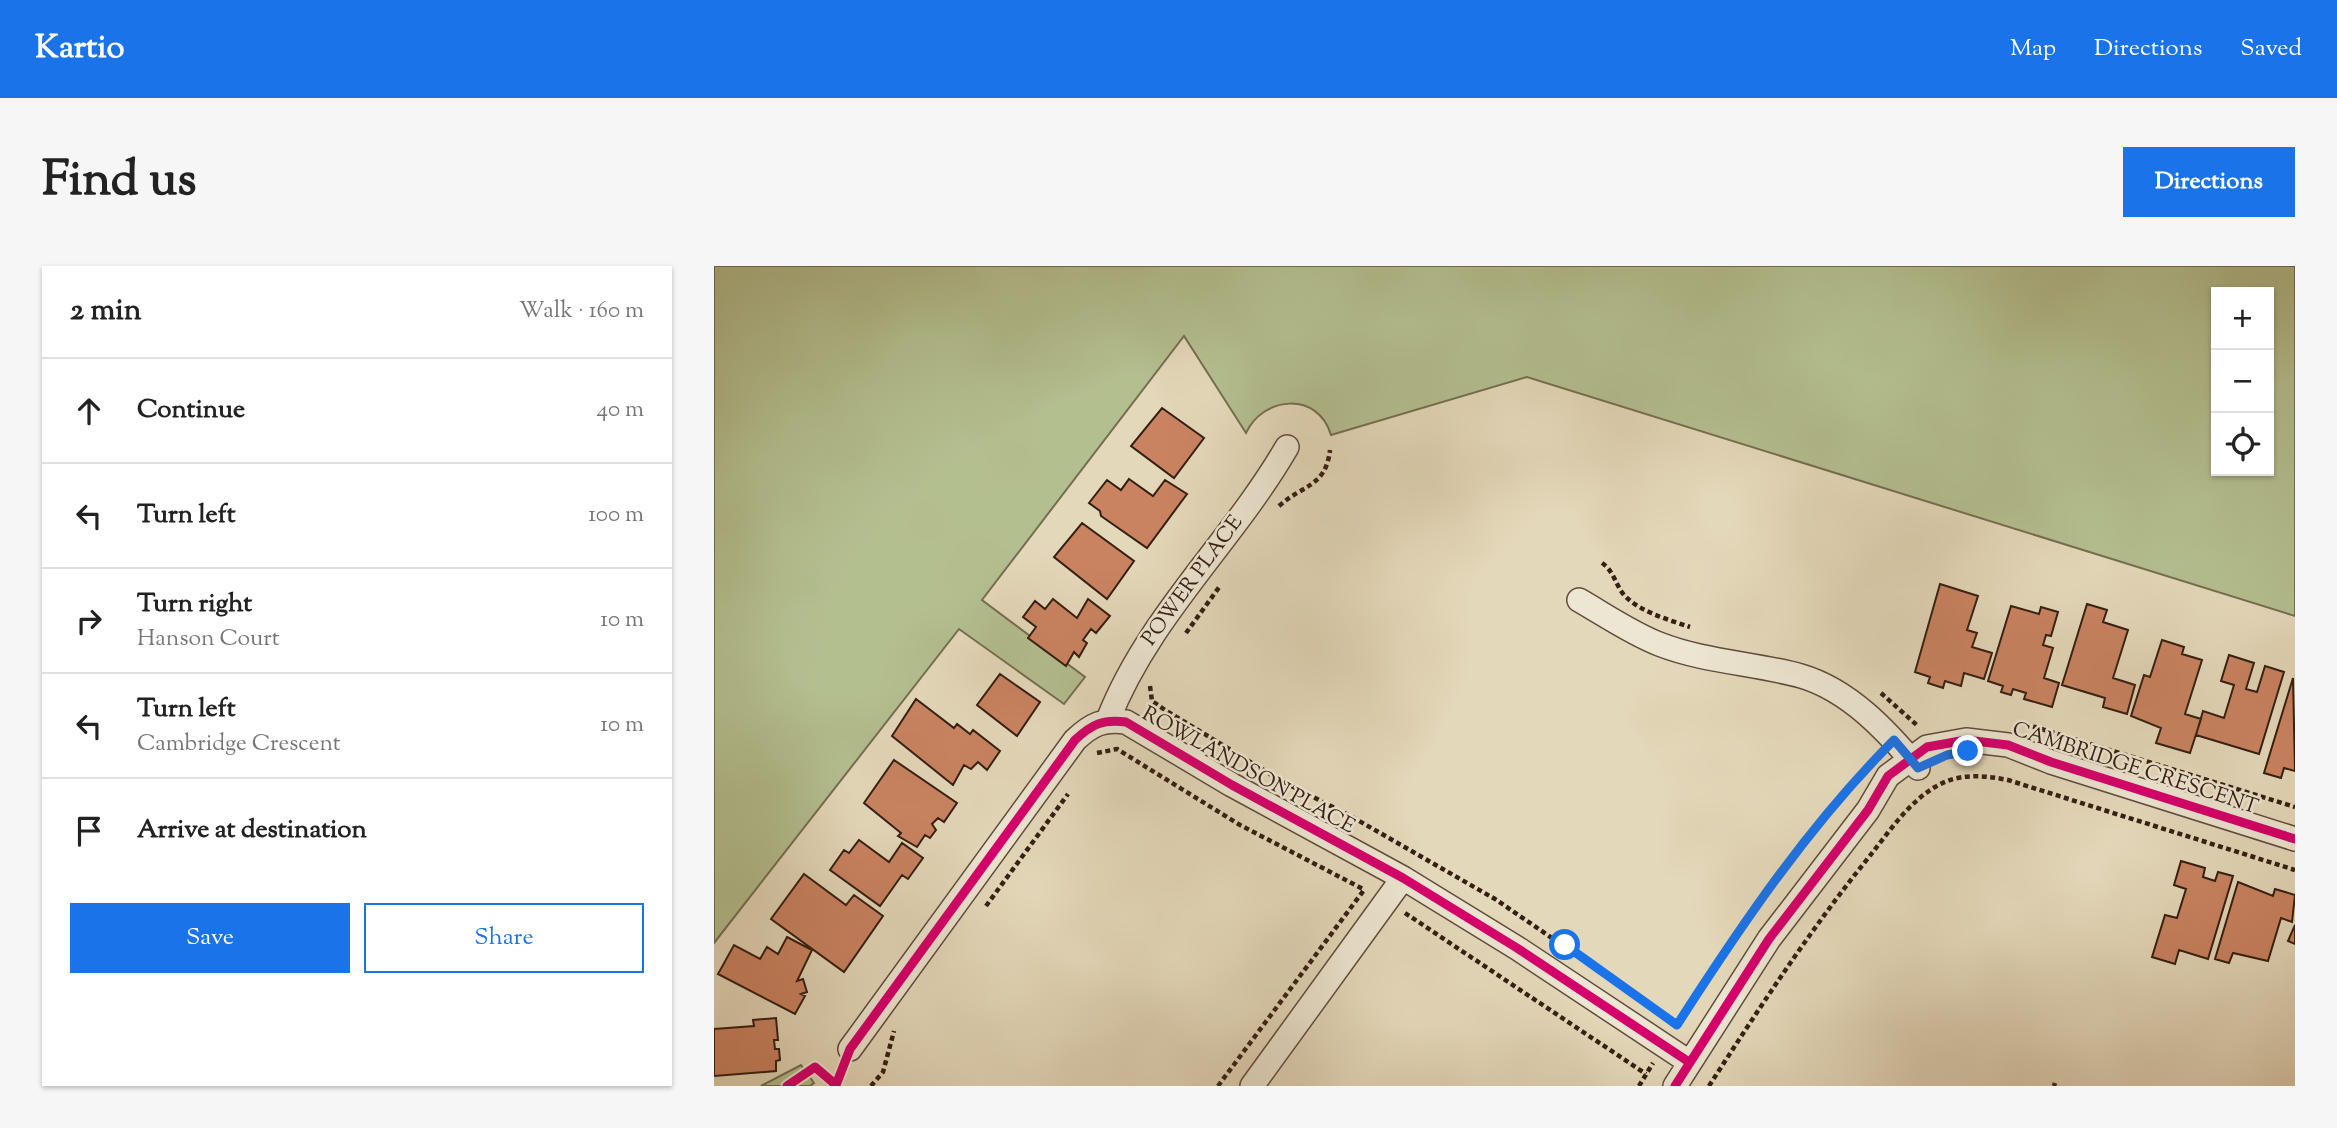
<!DOCTYPE html>
<meta charset="utf-8">
<style>
:root{--surface:#fff;--page:#f6f6f6;--text:#222;--muted:#767676;--line:#e0e0e0;--accent:#1a73e8}
body{margin:0;font-family:"Sorts Mill Goudy",serif;background:var(--page);color:var(--text)}
.controls{position:absolute;right:21px;top:21px;display:grid;overflow:hidden;border-radius:0px;box-shadow:0 2px 5px #0004}
.controls button{width:63px;height:63px;display:grid;place-items:center;padding:0;border:0;border-bottom:2px solid var(--line);background:var(--surface);color:var(--text);font:35px sans-serif}
.stop{position:absolute;width:21px;height:21px;margin:-16px;border:5px solid #1a73e8;border-radius:50%;background:#fff}
.stop.end{background:#1a73e8;border-color:#fff;box-shadow:0 2px 7px #0008}
.list{margin:0;padding:0;list-style:none}
h2{display:flex;justify-content:space-between;align-items:center;height:91px;margin:0;padding:0 28px;font-size:30px}
h2 small{font-size:23px;font-weight:400;color:var(--muted)}
.list li{display:grid;grid-template-columns:46px 1fr auto;gap:21px;align-items:center;box-sizing:border-box;height:105px;padding:0 28px;border-top:2px solid var(--line)}
.list b{display:block;font-size:26px;white-space:nowrap}
.list p{margin:0;font-size:23px;white-space:nowrap;color:var(--muted)}
.list em{font-size:23px;font-style:normal;color:var(--muted)}
.actions{display:flex;gap:14px;padding:21px 28px}
.actions a{flex:1;padding:16px 0;border:2px solid var(--accent);border-radius:0px;text-align:center;font-size:24px;color:var(--accent)}
.actions .main{background:var(--accent);color:#fff}
.icon{flex:none;width:38px;height:38px;fill:none;stroke:currentColor;stroke-width:2;stroke-linecap:round;stroke-linejoin:round}
.map{position:relative;flex:none;width:1581px;height:820px;overflow:hidden;border-radius:0px}
header{display:flex;align-items:center;gap:42px;box-sizing:border-box;height:98px;padding:0 35px;background:var(--accent);color:#fff}
header strong{font-size:33px}
nav{display:flex;gap:38px;margin-inline-start:auto;font-size:24px}
.intro{display:flex;align-items:center;justify-content:space-between;box-sizing:border-box;height:168px;padding:0 42px}
h1{margin:0;font-size:49px}
.button{padding:18px 32px;border-radius:0px;background:var(--accent);color:#fff;font-size:24px;font-weight:700}
main{display:flex;gap:42px;padding:0 42px}
aside{flex:1;background:var(--surface);border-radius:0px;box-shadow:0 2px 5px #0004}
.map>svg:first-child{display:block}
</style>
<header>
<strong>Kartio</strong>
<nav><a>Map</a><a>Directions</a><a>Saved</a></nav>
</header>
<div class="intro"><h1>Find us</h1><a class="button">Directions</a></div>
<main>
<aside>
<h2>2 min<small>Walk · 160 m</small></h2>
<ul class="list">
<li><svg class="icon" aria-label="ahead" viewBox="0 0 24 24"><path d="M12 20V5M6 11l6-6 6 6"/></svg><div><b>Continue</b></div><em>40 m</em></li>
<li><svg class="icon" aria-label="left" viewBox="0 0 24 24"><path d="M17 20v-9H6M10 6l-5 5 5 5"/></svg><div><b>Turn left</b></div><em>100 m</em></li>
<li><svg class="icon" aria-label="right" viewBox="0 0 24 24"><path d="M7 20v-9h11M14 6l5 5-5 5"/></svg><div><b>Turn right</b><p>Hanson Court</p></div><em>10 m</em></li>
<li><svg class="icon" aria-label="left" viewBox="0 0 24 24"><path d="M17 20v-9H6M10 6l-5 5 5 5"/></svg><div><b>Turn left</b><p>Cambridge Crescent</p></div><em>10 m</em></li>
<li><svg class="icon" aria-label="arrive" viewBox="0 0 24 24"><path d="M6 21V4h12l-3 4 3 4H6"/></svg><div><b>Arrive at destination</b></div></li>
</ul>
<div class="actions"><a class="main">Save</a><a>Share</a></div>
</aside>
<div class="map">
<svg width="1581" height="820" viewBox="0 0 1581 820">
<rect width="100%" height="100%" fill="#e4d8ba"/>
<filter id="stains"><feTurbulence type="fractalNoise" baseFrequency=".00286" numOctaves="4"/><feColorMatrix values="0 0 0 0 .2 0 0 0 0 .09 0 0 0 0 .02 0 0 0 .5 -.17"/></filter>
<radialGradient id="worn" r=".72"><stop offset=".6" stop-color="#630" stop-opacity="0"/><stop offset="1" stop-color="#630" stop-opacity=".3"/></radialGradient>
<path fill="#b4bf90" stroke="#746e51" stroke-width="2" fill-rule="evenodd" d="M 0,0 L 1581,0 L 1581,350 L 813,111 L 617,169 C 604,125 549,130 532,167 L 470,70 L 268,334 L 371,411 L 350,438 L 245,363 L 0,677 ZM 1502,26 L 1555,26 L 1555,205 L 1502,205 Z
M 87,799 L 100,817 L 96,820 L 47,820 Z"/>
<path fill="#ca8361" stroke="#341e12" stroke-width="2" d="M 448,142 L 490,172 L 460,212 L 417,180 Z
M 415,213 L 439,230 L 451,214 L 473,228 L 433,282 L 387,250 L 386,245 L 375,237 L 393,214 L 407,224 Z
M 368,257 L 420,295 L 393,333 L 340,291 Z
M 1226,318 L 1264,330 L 1253,364 L 1263,367 L 1258,381 L 1278,387 L 1270,413 L 1250,407 L 1247,420 L 1231,415 L 1229,422 L 1214,417 L 1216,411 L 1201,406 Z
M 339,333 L 363,352 L 374,333 L 396,350 L 382,367 L 377,363 L 369,374 L 373,377 L 365,391 L 360,386 L 352,400 L 314,372 L 322,361 L 309,351 L 321,335 L 331,343 Z
M 1373,338 L 1393,344 L 1389,356 L 1414,364 L 1399,412 L 1421,419 L 1413,448 L 1389,441 L 1391,432 L 1348,419 Z
M 1297,340 L 1325,348 L 1327,341 L 1344,346 L 1337,370 L 1332,369 L 1329,379 L 1339,382 L 1330,412 L 1345,417 L 1338,441 L 1310,433 L 1312,427 L 1299,423 L 1297,429 L 1287,426 L 1289,420 L 1274,415 Z
M 1448,374 L 1470,381 L 1468,388 L 1488,394 L 1471,448 L 1487,453 L 1476,487 L 1442,477 L 1447,462 L 1417,450 L 1430,409 L 1436,411 Z
M 1515,389 L 1540,397 L 1532,423 L 1543,426 L 1551,400 L 1570,406 L 1545,488 L 1482,469 L 1489,445 L 1510,452 L 1520,419 L 1507,415 Z
M 286,408 L 326,436 L 303,470 L 263,439 Z
M 1579,412 L 1581,505 L 1570,502 L 1567,512 L 1550,507 Z
M 202,433 L 240,462 L 243,458 L 256,468 L 259,464 L 286,485 L 273,504 L 264,496 L 257,503 L 250,499 L 239,519 L 178,470 Z
M 180,494 L 243,537 L 230,556 L 224,552 L 218,558 L 222,564 L 216,572 L 211,569 L 203,581 L 184,570 L 187,567 L 150,537 Z
M 145,574 L 175,596 L 188,577 L 209,592 L 194,613 L 188,609 L 166,640 L 116,604 L 130,584 L 135,587 Z
M 1467,595 L 1491,602 L 1489,611 L 1501,615 L 1504,606 L 1519,610 L 1494,693 L 1465,684 L 1461,698 L 1438,691 L 1451,649 L 1463,652 L 1472,623 L 1460,619 Z
M 90,608 L 132,639 L 140,629 L 169,650 L 130,706 L 57,653 Z
M 1524,616 L 1559,630 L 1561,623 L 1581,629 L 1578,656 L 1567,652 L 1554,695 L 1519,687 L 1515,697 L 1501,693 Z
M 1581,659 L 1581,678 L 1574,675 Z
M 73,671 L 98,684 L 83,715 L 89,713 L 93,726 L 87,728 L 91,730 L 81,748 L 4,708 L 20,679 L 46,693 L 53,681 L 64,688 Z
M 62,752 L 64,774 L 60,774 L 61,783 L 65,783 L 66,794 L 62,795 L 62,805 L 0,810 L 0,763 L 40,760 L 39,754 Z"/>
<g fill="none" stroke-linecap="round" stroke-linejoin="round">
<defs>
<path id="street" d="M 865,334 C 891,349 917,367 945,378 C 991,396 1040,397 1087,410 C 1135,424 1173,465 1204,502
M 394,454 C 434,351 518,276 573,181
M 136,783 L 361,474 C 378,458 389,453 412,456 L 518,519 L 689,612 L 803,682 L 975,796
M 538,820 L 689,612
M 961,820 L 1055,673 L 1154,544 L 1174,510 L 1213,481 L 1252,474 L 1294,479 L 1337,496 L 1581,573"/>
</defs>
<use href="#street" stroke="#604c3c" stroke-width="26"/>
<path stroke="#341e12" stroke-width="4.5" stroke-dasharray="5 3.5" stroke-linecap="butt" d="M 565,240 C 588,219 612,221 616,184
M 888,297 C 900,305 901,318 910,329 C 926,346 955,354 976,361
M 472,367 L 506,320
M 436,420 L 438,435 L 451,444 L 566,514 L 640,552 L 781,633 L 943,744
M 1167,427 L 1205,461
M 1311,458 L 1581,541
M 383,487 L 403,483 L 526,559 L 649,623
M 272,640 L 354,528
M 691,647 L 932,808
M 962,760 L 1065,608 L 1145,510
M 122,819 L 123,820
M 157,820 L 169,806 L 180,765
M 504,820 L 650,624
M 925,820 L 939,797
M 995,820 C 1046,741 1096,664 1155,591 C 1174,567 1194,537 1221,521 C 1244,507 1268,509 1294,514 L 1581,604
M 1340,820 L 1341,817"/>
<use href="#street" stroke="#ede6d2" stroke-width="23"/>
<defs>
<path id="cycleway" d="M 73,820 L 101,801 L 122,819 L 136,783 L 361,474 C 378,458 389,453 412,456 L 518,519 L 689,612 L 803,682 L 975,796
M 961,820 L 1055,673 L 1154,544 L 1174,510 L 1213,481 L 1252,474 L 1294,479 L 1337,496 L 1581,573"/>
</defs>
<use href="#cycleway" stroke="#ede6d2" stroke-width="13"/>
<use href="#cycleway" stroke="#d6006c" stroke-width="9"/>
</g>
<g fill="none" stroke-linecap="round" stroke-linejoin="round">
<path stroke="#1a73e8" stroke-width="9" d="M 851,679 L 963,759 C 1028,658 1095,559 1180,474 L 1204,502 L 1233,489 L 1254,485"/>
</g>
<g text-anchor="middle" dominant-baseline="central" stroke-width="5" stroke-linejoin="round" paint-order="stroke">
<g font-size="21" fill="#341e12" stroke="#ede6d2">
<text transform="translate(479 315) rotate(-54)">POWER PLACE</text>
<text transform="translate(1421 503) rotate(18)">CAMBRIDGE CRESCENT</text>
<text transform="translate(534 505) rotate(29)">ROWLANDSON PLACE</text>
</g>
</g>
<rect width="100%" height="100%" filter="url(#stains)"/>
<rect width="100%" height="100%" fill="url(#worn)"/>
</svg>
<div class="controls">
<button>+</button>
<button>−</button>
<button><svg class="icon" aria-label="locate" viewBox="0 0 24 24"><circle cx="12" cy="12" r="6"/><path d="M12 2v4M12 18v4M2 12h4M18 12h4"/></svg></button>
</div>
<div class="stop" style="left:851px;top:679px"></div>
<div class="stop end" style="left:1254px;top:485px"></div>
</div>
</main>
